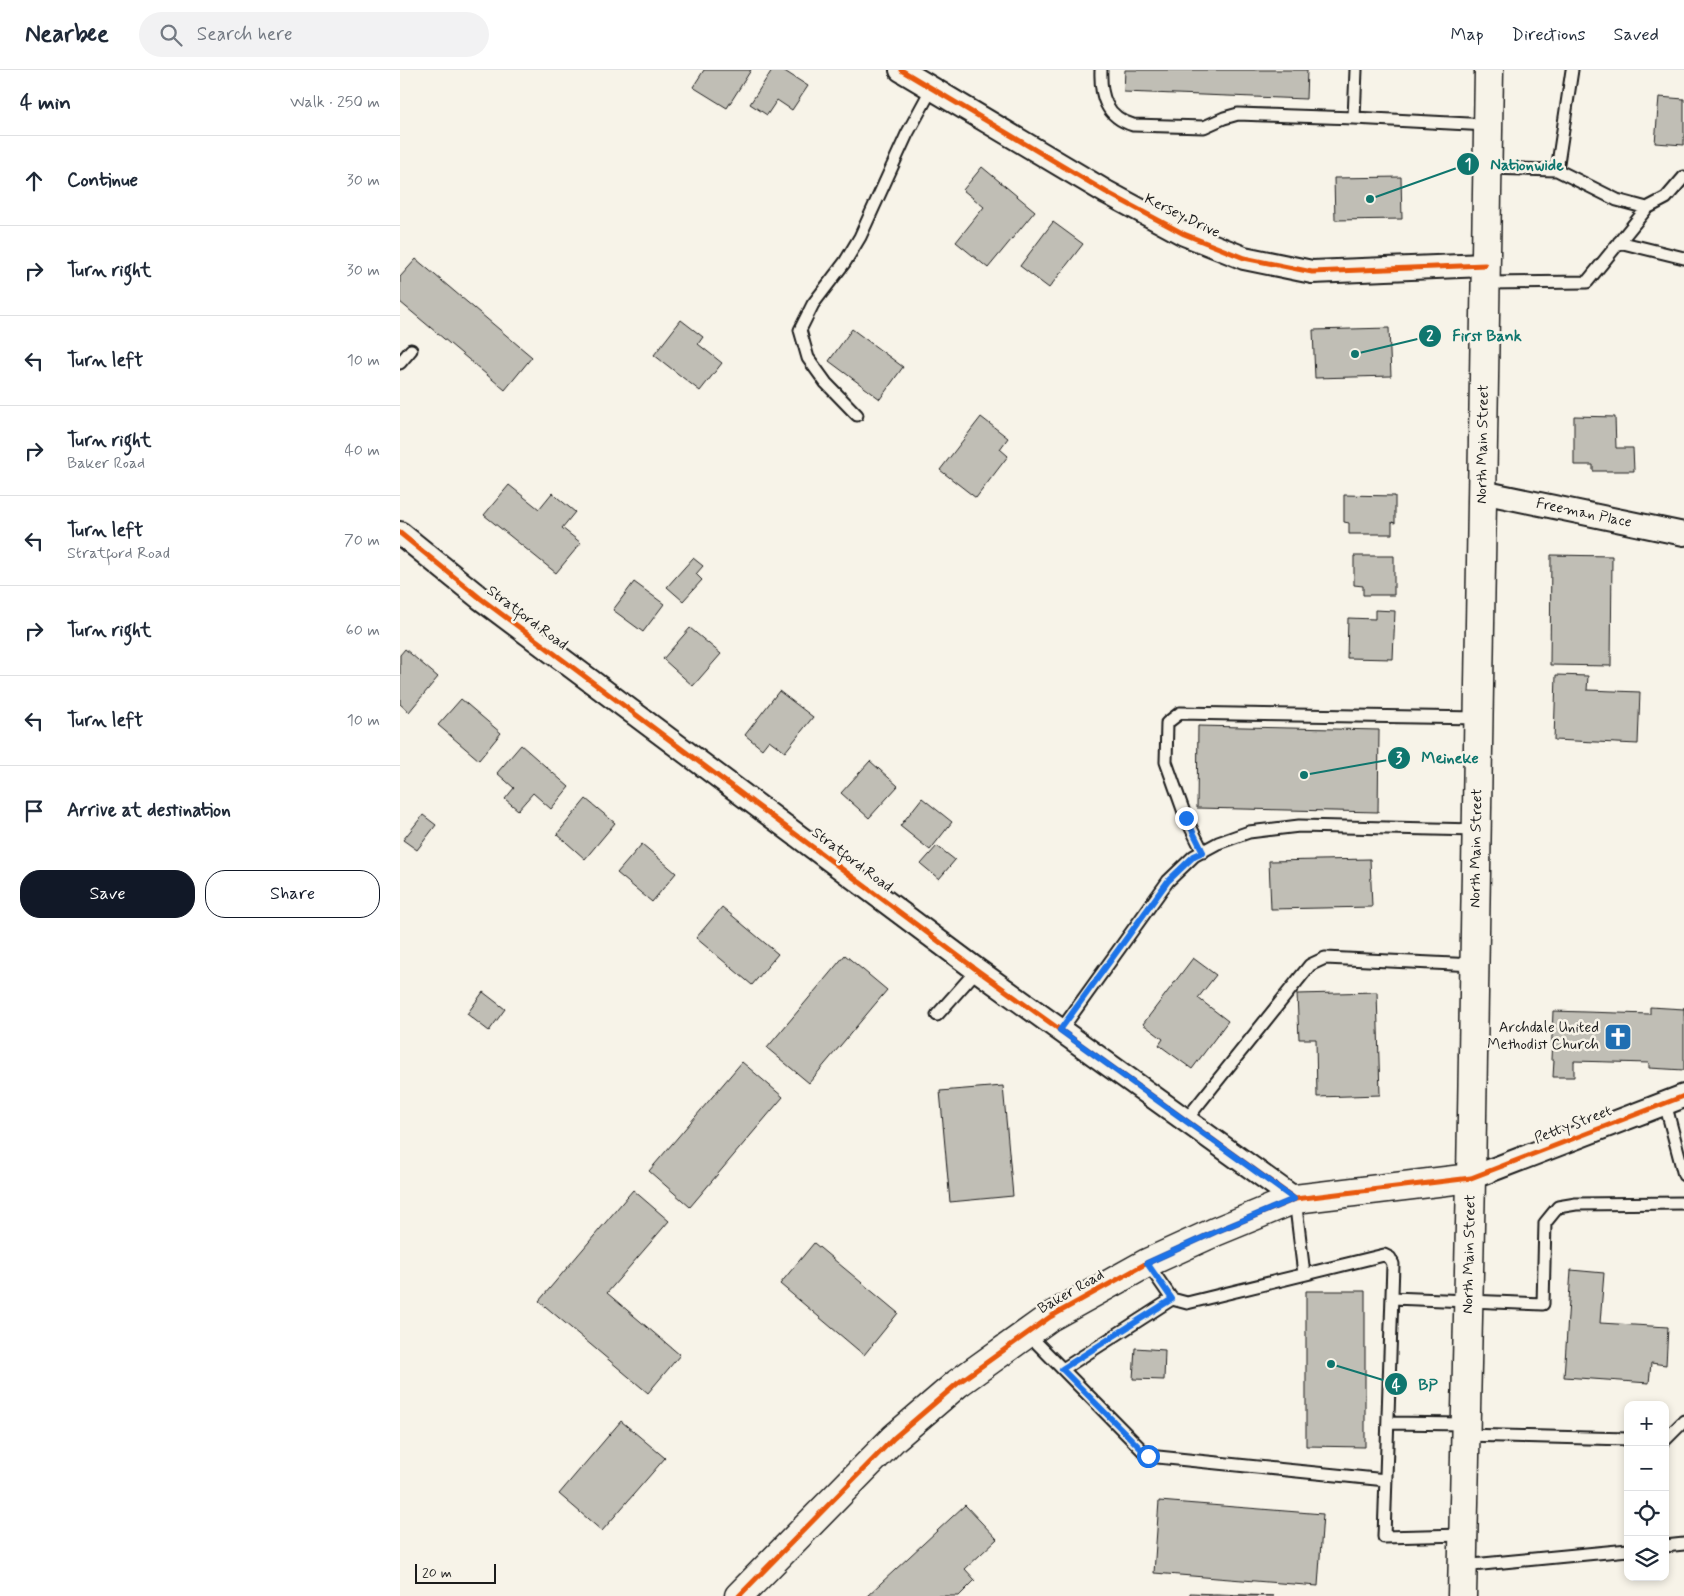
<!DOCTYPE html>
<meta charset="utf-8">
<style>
:root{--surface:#fff;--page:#f2f2f3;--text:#1f2937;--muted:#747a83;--line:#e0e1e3;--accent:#111827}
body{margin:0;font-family:Mynerve,sans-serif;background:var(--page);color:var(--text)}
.controls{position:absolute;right:15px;bottom:15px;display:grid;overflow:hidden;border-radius:10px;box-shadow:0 2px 8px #0003}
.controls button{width:45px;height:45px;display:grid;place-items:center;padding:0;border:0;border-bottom:1px solid var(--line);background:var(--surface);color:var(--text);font:25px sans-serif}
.scale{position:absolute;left:15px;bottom:12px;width:81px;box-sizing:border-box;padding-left:5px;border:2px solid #1c1c1c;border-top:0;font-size:14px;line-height:18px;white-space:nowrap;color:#1c1c1c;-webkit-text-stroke:4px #f7f3e8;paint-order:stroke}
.stop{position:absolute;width:15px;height:15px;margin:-11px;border:4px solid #1a73e8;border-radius:50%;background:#fff}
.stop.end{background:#1a73e8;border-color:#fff;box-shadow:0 1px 5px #0008}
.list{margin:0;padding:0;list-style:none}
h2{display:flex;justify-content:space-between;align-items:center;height:65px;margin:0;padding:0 20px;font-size:21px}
h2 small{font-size:16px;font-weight:400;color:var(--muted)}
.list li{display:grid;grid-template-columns:32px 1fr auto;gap:15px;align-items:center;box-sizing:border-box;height:90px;padding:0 20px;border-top:1px solid var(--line)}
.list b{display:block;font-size:19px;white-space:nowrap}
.list p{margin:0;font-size:16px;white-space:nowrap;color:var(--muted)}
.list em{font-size:16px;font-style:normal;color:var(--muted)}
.actions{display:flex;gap:10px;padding:15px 20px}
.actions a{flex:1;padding:11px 0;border:1px solid var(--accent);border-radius:20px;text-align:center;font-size:18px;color:var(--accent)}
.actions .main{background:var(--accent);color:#fff}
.icon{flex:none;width:28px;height:28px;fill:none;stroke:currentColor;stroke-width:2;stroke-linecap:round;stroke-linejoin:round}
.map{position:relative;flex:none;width:1284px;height:1526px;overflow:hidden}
header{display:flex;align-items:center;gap:30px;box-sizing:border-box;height:70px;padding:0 25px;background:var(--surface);border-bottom:1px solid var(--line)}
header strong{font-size:24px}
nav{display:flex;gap:28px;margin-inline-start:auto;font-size:18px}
.search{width:350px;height:45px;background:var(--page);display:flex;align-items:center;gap:12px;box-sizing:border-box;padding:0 18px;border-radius:28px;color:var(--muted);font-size:19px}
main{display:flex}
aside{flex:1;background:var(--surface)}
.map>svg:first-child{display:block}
</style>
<header>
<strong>Nearbee</strong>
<div class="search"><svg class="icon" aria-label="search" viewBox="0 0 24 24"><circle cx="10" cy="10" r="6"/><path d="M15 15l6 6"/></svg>Search here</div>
<nav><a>Map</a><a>Directions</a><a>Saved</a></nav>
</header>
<main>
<aside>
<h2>4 min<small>Walk · 250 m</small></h2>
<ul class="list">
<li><svg class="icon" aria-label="ahead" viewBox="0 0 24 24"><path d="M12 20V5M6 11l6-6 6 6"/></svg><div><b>Continue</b></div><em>30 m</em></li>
<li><svg class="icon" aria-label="right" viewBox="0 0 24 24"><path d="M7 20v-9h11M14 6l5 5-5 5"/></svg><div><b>Turn right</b></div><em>30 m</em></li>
<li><svg class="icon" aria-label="left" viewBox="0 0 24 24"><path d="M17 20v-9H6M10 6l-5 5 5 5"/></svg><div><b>Turn left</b></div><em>10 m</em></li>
<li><svg class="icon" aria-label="right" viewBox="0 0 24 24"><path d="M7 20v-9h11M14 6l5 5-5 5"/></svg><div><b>Turn right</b><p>Baker Road</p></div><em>40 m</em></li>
<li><svg class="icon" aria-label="left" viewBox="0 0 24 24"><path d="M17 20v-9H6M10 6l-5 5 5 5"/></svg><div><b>Turn left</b><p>Stratford Road</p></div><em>70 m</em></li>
<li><svg class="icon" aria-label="right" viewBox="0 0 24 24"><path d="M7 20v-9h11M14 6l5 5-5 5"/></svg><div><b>Turn right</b></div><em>60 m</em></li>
<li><svg class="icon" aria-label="left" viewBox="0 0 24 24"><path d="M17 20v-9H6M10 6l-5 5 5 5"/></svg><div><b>Turn left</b></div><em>10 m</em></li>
<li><svg class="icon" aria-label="arrive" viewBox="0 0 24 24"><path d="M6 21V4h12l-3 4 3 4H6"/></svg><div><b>Arrive at destination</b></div></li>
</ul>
<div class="actions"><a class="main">Save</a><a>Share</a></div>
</aside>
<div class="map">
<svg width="1284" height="1526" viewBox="0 0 1284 1526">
<rect width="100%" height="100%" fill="#f7f3e8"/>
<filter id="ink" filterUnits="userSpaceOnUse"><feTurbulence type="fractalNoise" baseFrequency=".02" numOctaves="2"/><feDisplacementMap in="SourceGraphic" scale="10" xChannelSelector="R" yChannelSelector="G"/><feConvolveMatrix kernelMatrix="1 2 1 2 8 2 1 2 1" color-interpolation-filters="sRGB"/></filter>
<g filter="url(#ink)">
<path fill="#c0beb5" stroke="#1c1c1c" d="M 304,0 L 351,0 L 327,38 L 293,17 Z
M 372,0 L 383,0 L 408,16 L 392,40 L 377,30 L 367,45 L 350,34 Z
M 725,0 L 907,0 L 906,29 L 724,22 Z
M 1259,27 L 1284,29 L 1284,75 L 1255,73 Z
M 582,97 L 635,141 L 588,198 L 556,172 L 584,137 L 563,120 Z
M 1001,107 L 1002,149 L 935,150 L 934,108 Z
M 653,152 L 683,174 L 649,218 L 620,196 Z
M 16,189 L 132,287 L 105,320 L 0,232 L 0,207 Z
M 281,250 L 303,267 L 298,274 L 322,293 L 300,321 L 254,285 Z
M 989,258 L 991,306 L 915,308 L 913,260 Z
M 452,259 L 503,297 L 480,329 L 429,291 Z
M 1174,346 L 1215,347 L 1216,378 L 1233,378 L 1234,401 L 1193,401 L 1193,395 L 1174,395 Z
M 581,347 L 608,368 L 600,379 L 608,386 L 576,428 L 540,400 Z
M 109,415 L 139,439 L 152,423 L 175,442 L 162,458 L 181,473 L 156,503 L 84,445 Z
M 944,425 L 995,426 L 995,453 L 992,452 L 992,464 L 949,464 L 949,453 L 944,452 Z
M 1151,485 L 1212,486 L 1211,596 L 1150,595 Z
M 954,486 L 994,486 L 994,525 L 963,525 L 963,516 L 954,515 Z
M 293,488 L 303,496 L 296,504 L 302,510 L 283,531 L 267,517 Z
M 234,512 L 264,534 L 243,562 L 213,540 Z
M 975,540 L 995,541 L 993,589 L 947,588 L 948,548 L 975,549 Z
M 290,558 L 321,584 L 293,616 L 263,589 Z
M 5,579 L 38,607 L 9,642 L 0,634 L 0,585 Z
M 1156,605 L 1188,606 L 1187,620 L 1240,622 L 1238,674 L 1154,670 Z
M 379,621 L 413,647 L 385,682 L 369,670 L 362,679 L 345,665 Z
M 61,629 L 101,663 L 79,690 L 38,655 Z
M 798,656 L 979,660 L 978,742 L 797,738 Z
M 121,675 L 169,717 L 151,739 L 133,723 L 118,740 L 105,729 L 114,718 L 97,703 Z
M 470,691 L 498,716 L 469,748 L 441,723 Z
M 522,728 L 552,752 L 530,780 L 500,756 Z
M 186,729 L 215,753 L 185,789 L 157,764 Z
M 23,745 L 36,755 L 17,780 L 3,770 Z
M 242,774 L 276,803 L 252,832 L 217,803 Z
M 537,776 L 555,790 L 539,809 L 521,794 Z
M 970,789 L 972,837 L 871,839 L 869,791 Z
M 322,837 L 378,884 L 352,915 L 296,868 Z
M 445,885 L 487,920 L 409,1013 L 367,978 Z
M 793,888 L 816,905 L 798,928 L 828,951 L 792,999 L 759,975 L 763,969 L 743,954 Z
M 83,922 L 105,939 L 89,961 L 67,944 Z
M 977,922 L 980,1025 L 917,1027 L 916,969 L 899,969 L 897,924 Z
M 1250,937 L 1284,939 L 1284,937 L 1284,1000 L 1249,998 L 1249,993 L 1174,991 L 1174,1007 L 1153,1007 L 1154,990 L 1151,990 L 1153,941 L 1250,944 Z
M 342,992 L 383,1027 L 290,1137 L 249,1101 Z
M 603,1016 L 613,1126 L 550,1132 L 540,1021 Z
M 233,1120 L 269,1151 L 207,1223 L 280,1285 L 248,1323 L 139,1231 Z
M 414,1173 L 498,1243 L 464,1285 L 380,1214 Z
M 1171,1200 L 1204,1203 L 1200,1253 L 1268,1257 L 1266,1295 L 1251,1293 L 1249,1313 L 1164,1307 Z
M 906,1221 L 965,1221 L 965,1377 L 906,1376 Z
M 735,1278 L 765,1280 L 764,1310 L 733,1309 Z
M 221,1351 L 265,1388 L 202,1461 L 159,1424 Z
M 759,1431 L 923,1444 L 918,1516 L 754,1503 Z
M 565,1435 L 597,1469 L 565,1499 L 575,1510 L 559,1526 L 467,1526 Z
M 790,1523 L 874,1526 L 790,1526 Z"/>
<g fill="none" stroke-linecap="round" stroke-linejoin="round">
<defs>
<path id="service" d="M 701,0 C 700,26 706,47 733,55 L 804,57 L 824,48 L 838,44 L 954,48
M 956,0 L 954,48 L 1088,55
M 1087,98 L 1157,100 L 1217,130 L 1247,138
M 1157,100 L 1172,0
M 1219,172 L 1284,188
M 1085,213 L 1187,212 L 1247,138 L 1266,128 L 1284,107
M 0,293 L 11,280
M 457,345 L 426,313 L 408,288 L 400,260 L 413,234 L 445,192 L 460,167 L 507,64 L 532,18
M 803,782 L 786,748 L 766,692 L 767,653 L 780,643 L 1079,648
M 537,945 L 577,900
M 661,960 L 768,811 L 794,786 L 818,773 L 849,762 L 899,756 L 1077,760
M 1265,1033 L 1284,1105
M 785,1051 L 910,895 L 925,888 L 1075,895
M 895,1129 L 904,1204
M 747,1193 L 772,1229 L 787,1233 L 984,1185 L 990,1188 L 993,1194 L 984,1467 L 1063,1465
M 992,1228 L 1143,1234 L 1145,1153 L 1158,1137 L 1176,1134 L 1284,1133
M 627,1263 L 748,1386 L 986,1410
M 663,1299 L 772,1229
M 988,1353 L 1065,1354
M 1065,1365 L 1228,1369
M 1265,1370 L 1284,1351
M 1265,1476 L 1284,1474
M 1062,1496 L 1228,1480"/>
<g id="minor">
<path d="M 501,0 L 706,122 L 784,164 L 844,188 L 912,202 L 1085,195"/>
<path id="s1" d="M 1082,422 L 1284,464"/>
<path d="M 0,463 L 80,528 L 577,900 L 895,1129"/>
<path d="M 1071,1108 L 1284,1026"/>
</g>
<path id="tertiary" d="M 339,1526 L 494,1368 L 558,1313 L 650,1247 L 747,1193 L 815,1162 L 895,1129 L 1071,1108"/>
<g id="primary">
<path id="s2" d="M 1062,1526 L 1071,1108 L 1089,0"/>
</g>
</defs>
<use href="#service" stroke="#1c1c1c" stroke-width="15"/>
<use href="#minor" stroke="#1c1c1c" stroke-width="26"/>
<use href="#tertiary" stroke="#1c1c1c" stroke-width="31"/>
<use href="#primary" stroke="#1c1c1c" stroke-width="31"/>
<use href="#service" stroke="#f7f3e8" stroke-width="11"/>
<use href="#minor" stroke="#f7f3e8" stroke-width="22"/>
<use href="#tertiary" stroke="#f7f3e8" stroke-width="28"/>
<use href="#primary" stroke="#f7f3e8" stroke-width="28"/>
<defs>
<path id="cycleway" d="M 501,0 L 706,122 L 784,164 L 844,188 L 912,202 L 1085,195
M 0,463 L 80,528 L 577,900 L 895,1129
M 339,1526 L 494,1368 L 558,1313 L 650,1247 L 747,1193 L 815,1162 L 895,1129 L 1071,1108 L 1284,1026"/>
</defs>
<use href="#cycleway" stroke="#f7f3e8" stroke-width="8"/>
<use href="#cycleway" stroke="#e8590c" stroke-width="5"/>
</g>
</g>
<g fill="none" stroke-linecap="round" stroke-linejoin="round" filter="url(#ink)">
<path stroke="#1a73e8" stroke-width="6" d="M 748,1386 L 662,1299 L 772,1229 L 747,1193 L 815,1162 L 894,1129 L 660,960 L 768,811 L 794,786 L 803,782 L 786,748"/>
</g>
<defs>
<symbol id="church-square" viewBox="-11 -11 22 22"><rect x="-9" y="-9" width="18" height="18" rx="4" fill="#1f6fb2" stroke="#f7f3e8"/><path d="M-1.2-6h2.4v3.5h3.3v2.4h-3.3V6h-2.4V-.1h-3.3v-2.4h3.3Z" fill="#fff"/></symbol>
</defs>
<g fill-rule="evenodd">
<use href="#church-square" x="1202" y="951" width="32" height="32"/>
</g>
<g text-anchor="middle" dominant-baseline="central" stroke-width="5" stroke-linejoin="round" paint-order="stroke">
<g font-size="15" fill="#1c1c1c" stroke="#f7f3e8">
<text transform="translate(782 146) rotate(26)">Kersey Drive</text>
<text stroke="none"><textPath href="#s2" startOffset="1152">North Main Street</textPath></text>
<text stroke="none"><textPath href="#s1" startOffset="104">Freeman Place</textPath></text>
<text transform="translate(127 548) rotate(37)">Stratford Road</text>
<text stroke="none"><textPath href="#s2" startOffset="748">North Main Street</textPath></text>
<text transform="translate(452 790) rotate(37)">Stratford Road</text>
<text transform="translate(1173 1055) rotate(-21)">Petty Street</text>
<text stroke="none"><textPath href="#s2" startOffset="342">North Main Street</textPath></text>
<text transform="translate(671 1222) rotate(-30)">Baker Road</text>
</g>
<g font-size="15" fill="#1c1c1c" stroke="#f7f3e8" text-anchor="end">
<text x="1199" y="958">Archdale United<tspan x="1199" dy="17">Methodist Church</tspan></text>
</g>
</g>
<path fill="none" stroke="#0f766e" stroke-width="2" d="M970 129L1068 94M955 284L1030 266M904 705L999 688M931 1294L996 1314"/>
<g fill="#0f766e" stroke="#f7f3e8" stroke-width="2">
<circle cx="970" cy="129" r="5"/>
<circle cx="955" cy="284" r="5"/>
<circle cx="904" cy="705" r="5"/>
<circle cx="931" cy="1294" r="5"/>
<circle cx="1068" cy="94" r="12"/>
<circle cx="1030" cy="266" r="12"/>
<circle cx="999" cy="688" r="12"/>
<circle cx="996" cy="1314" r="12"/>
</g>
<g font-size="15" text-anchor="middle" font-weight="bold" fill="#fff">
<text x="1068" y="99">1</text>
<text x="1030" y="271">2</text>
<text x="999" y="693">3</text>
<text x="996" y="1320">4</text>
</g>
<g font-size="16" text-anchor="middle" font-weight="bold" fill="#0f766e" stroke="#f7f3e8" stroke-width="5" stroke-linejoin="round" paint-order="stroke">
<text x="1127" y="100">Nationwide</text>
<text x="1087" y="271">First Bank</text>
<text x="1050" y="693">Meineke</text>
<text x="1028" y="1320">BP</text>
</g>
</svg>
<div class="controls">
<button>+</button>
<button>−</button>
<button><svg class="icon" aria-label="locate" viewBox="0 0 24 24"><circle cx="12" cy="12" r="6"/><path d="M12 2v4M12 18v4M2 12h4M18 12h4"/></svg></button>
<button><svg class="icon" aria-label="layers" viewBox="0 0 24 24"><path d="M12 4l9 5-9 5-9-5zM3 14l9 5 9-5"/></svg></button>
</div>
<div class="scale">20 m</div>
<div class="stop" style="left:748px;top:1386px"></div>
<div class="stop end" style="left:786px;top:748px"></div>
</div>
</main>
